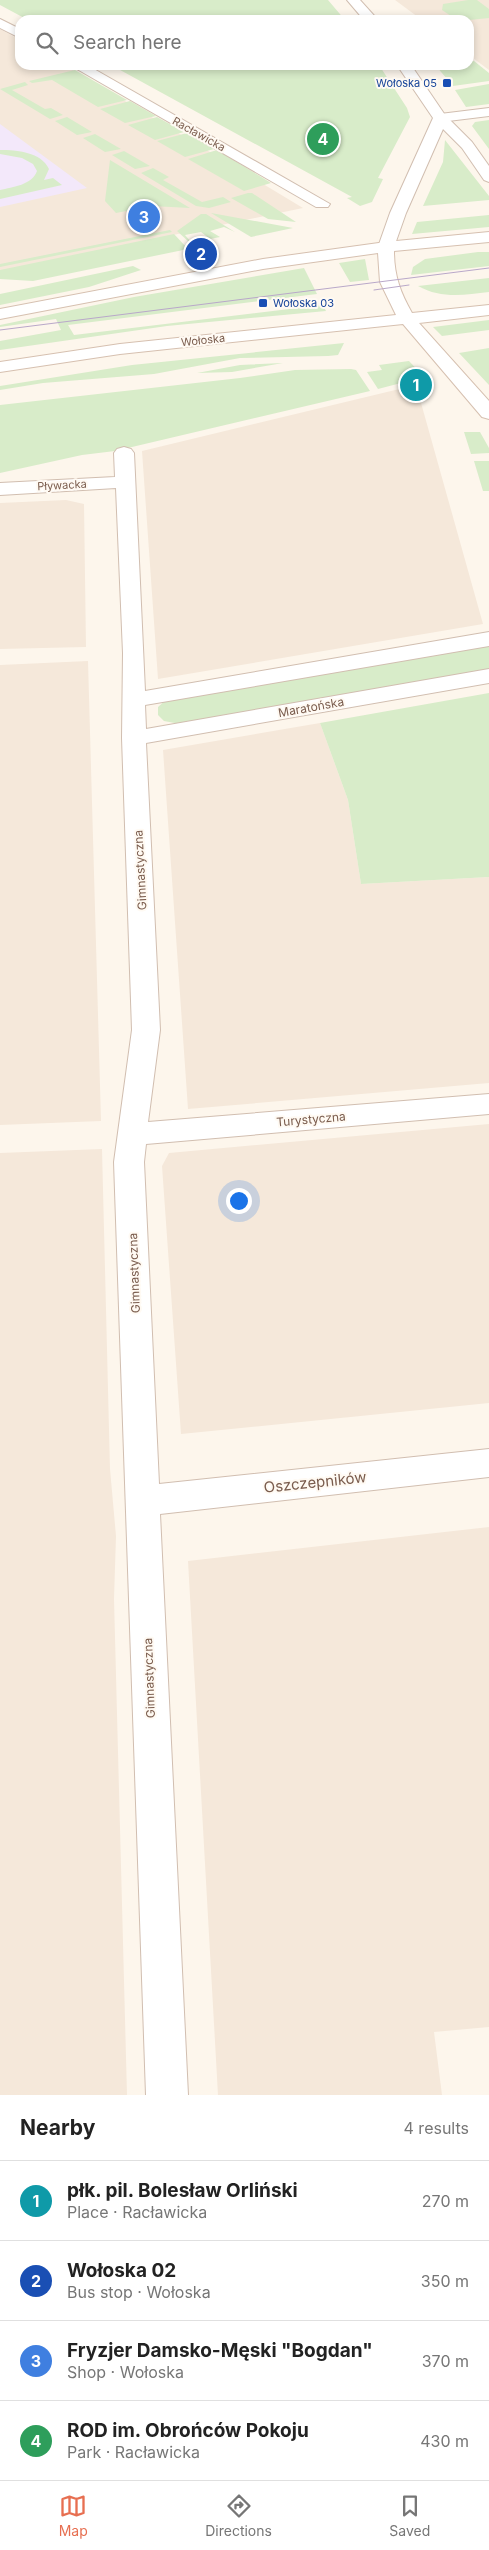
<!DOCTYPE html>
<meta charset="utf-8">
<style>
:root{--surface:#fff;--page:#f6f6f6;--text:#222;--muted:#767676;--line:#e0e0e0;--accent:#e76f51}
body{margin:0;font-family:Inter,sans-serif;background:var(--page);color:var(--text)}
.you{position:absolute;left:238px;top:1200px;width:18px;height:18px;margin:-12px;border:4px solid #fff;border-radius:50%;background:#1a73e8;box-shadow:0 0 0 8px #1a73e833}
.badge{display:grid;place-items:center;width:32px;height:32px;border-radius:50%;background:var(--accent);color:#fff;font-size:16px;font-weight:700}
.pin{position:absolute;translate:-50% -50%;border:2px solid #fff;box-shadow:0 1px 5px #0006}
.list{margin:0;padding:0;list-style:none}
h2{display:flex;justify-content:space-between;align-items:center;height:65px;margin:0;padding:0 20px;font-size:21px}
h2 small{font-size:16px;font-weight:400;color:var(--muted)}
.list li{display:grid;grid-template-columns:32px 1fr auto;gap:15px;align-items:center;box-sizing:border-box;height:80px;padding:0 20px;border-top:1px solid var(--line)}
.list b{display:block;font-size:19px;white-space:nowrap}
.list p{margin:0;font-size:16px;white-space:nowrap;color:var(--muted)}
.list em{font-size:16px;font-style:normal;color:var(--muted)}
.icon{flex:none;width:28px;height:28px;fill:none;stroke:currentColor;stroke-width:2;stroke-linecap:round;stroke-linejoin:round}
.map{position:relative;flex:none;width:489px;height:2095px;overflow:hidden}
.search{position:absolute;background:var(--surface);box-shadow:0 2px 8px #0003;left:15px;right:15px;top:15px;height:55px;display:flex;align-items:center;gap:12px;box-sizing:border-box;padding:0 18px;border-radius:15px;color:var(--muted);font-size:19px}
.sheet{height:385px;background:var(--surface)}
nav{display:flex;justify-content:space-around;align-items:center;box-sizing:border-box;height:70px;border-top:1px solid var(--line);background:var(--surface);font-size:14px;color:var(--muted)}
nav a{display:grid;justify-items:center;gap:2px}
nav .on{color:var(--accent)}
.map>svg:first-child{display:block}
</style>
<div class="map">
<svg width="489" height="2095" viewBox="0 0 489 2095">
<rect width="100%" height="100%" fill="#fdf6ec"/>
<path fill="#f5e8da" d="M 395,0 L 489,0 L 489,70 L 469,55 L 469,20 L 422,20 Z
M 0,29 L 20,40 L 20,65 L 65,65 L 303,208 L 0,271 Z
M 416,385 L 483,624 L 158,679 L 142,451 Z
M 66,500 L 84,504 L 86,647 L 0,649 L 0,503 Z
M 88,661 L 101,1121 L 0,1125 L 0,665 Z
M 320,723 L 348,800 L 361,884 L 489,877 L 489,1083 L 188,1109 L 163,750 Z
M 489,1124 L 489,1403 L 181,1434 L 162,1166 L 169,1153 Z
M 102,1149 L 110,1469 L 116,1536 L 114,1599 L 127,2095 L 0,2095 L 0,1153 Z
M 489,1527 L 489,2027 L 434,2032 L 442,2095 L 218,2095 L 188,1561 Z"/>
<path fill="#f3e8fa" d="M 0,124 L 87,188 L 0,207 Z"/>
<path fill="#d8ecc9" d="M 0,0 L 328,0 L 345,20 L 28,20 L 0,5 Z
M 468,0 L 477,0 L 489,9 L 489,18 L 469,20 L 459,17 L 454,18 L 442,10 L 443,4 Z
M 469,61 L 474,61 L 489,73 L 489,81 L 453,86 L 436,66 L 469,65 Z
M 111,65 L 379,65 L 407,108 L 410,117 L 378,178 L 383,179 L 372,202 L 360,206 L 347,198 L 352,197 Z
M 75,70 L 127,100 L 98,107 L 52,80 L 32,83 L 29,81 Z
M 25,82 L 28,85 L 12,90 L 45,109 L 51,108 L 63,115 L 50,119 L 0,89 Z
M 489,84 L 489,104 L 466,107 L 455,90 Z
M 130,101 L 156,116 L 125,123 L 100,109 Z
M 67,117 L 92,132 L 77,135 L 55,121 Z
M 157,117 L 184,132 L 155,140 L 128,125 Z
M 489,120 L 489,149 L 472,126 L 475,122 Z
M 187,133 L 214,149 L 185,157 L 157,141 Z
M 95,134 L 121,149 L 105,152 L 83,138 Z
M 445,140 L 489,196 L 489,200 L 423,206 L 443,162 Z
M 0,150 C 17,150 41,152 49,169 L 44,180 L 53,178 L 62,185 L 0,199 L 0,190 C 13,187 32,185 37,171 L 33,164 L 22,158 L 0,154 Z
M 217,150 L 271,183 L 244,191 L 188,159 Z
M 124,151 L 150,166 L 135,169 L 112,155 Z
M 110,160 L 190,208 L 152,206 L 116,213 L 105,201 Z
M 153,168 L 169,177 L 163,180 L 202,202 L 223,197 L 231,202 L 209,208 L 196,206 L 141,173 Z
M 248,193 L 252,193 L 296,222 L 268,219 L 231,198 Z
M 211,213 L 293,228 L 251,237 Z
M 201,214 L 206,214 L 235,232 L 224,227 L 210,231 L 220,237 L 210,239 L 201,232 L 185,235 L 191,242 L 189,242 L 177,231 Z
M 489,215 L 489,227 L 412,234 L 417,222 Z
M 170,230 L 172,232 L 0,267 L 0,264 Z
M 174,234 L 188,249 L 33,281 L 0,279 L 0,270 Z
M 478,252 L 489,252 L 489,266 L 411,275 L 413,267 L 425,259 Z
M 365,259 L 369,280 L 350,282 L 339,263 Z
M 133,266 L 141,270 L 89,287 L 0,305 L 0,294 Z
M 304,268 L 317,294 L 68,325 L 74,335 L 323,305 L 326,311 L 167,326 L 0,350 L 0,341 L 61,330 L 56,319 L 0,327 L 0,325 L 134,297 Z
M 489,278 L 489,292 C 464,295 441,299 418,286 Z
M 489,320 L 489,330 L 442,336 L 433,327 Z
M 344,343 L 338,355 L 328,356 L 240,358 L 154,374 L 43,383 L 0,390 L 0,386 L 132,365 Z
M 489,348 L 489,385 L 459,353 Z
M 409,361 L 424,377 L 378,389 L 367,372 L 382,370 L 379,365 Z
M 283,363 L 232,372 L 197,373 L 240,365 Z
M 351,369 L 356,370 L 370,391 L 115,451 L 82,455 L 0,473 L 0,405 L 240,378 L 295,370 Z
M 464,432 L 480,432 L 489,448 L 489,453 L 471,454 Z
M 474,461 L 489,461 L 489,491 L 483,491 Z
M 489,644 L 489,671 L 180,724 L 164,721 L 158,715 L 158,707 L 168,698 Z
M 489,693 L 489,877 L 361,884 L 348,800 L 320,723 Z"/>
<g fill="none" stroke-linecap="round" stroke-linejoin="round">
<defs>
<path id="minor" d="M 0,19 L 20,29 L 20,38 L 0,28 Z
M 70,65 L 87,65 L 330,204 L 328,207 L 316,207 Z
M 489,108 L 489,116 L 440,122 L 433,118 L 440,114 Z
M 124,447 L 131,449 L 134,453 L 145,691 L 489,632 L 489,646 L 145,705 L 146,729 L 489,669 L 489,683 L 146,743 L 160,1030 L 148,1122 L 489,1094 L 489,1114 L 146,1144 L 144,1162 L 159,1484 L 489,1449 L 489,1477 L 160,1514 L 188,2095 L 146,2095 L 114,1162 L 132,1030 L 122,738 L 123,653 L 116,488 L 0,495 L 0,483 L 115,477 L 114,453 L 117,449 Z"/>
<path id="tertiary" d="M 347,0 L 360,0 L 378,20 L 364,20 Z
M 397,65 L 411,65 L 445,115 L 472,142 L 489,166 L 489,182 L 484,180 L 462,148 L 443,129 L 406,213 L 394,247 L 386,252 L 378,247 L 390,213 L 433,118 Z"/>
<path id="secondary" d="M 489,232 L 489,242 L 394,251 C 394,275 400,292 412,313 L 489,305 L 489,315 L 419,323 L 489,401 L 489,419 L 482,417 L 403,324 L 120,354 L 0,372 L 0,362 L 120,344 L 396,315 L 380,282 L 378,253 L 263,269 L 0,319 L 0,309 L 263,259 L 386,242 Z"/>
</defs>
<use href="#minor" stroke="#d1beb0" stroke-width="2"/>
<use href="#tertiary" stroke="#d1beb0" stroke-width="2"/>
<use href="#secondary" stroke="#d6c0b0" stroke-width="2"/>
<use href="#minor" fill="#fff" fill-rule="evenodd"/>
<use href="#tertiary" fill="#fff" fill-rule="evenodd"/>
<use href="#secondary" fill="#fff" fill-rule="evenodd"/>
<path stroke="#b9a8c9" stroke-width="1" d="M 374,290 L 409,285
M 0,330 L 489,268"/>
</g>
<g fill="#1a4fb4" stroke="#fffaf3" stroke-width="2">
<rect x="442" y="78" width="10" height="10" rx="2.5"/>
<rect x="258" y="298" width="10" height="10" rx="2.5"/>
</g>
<g text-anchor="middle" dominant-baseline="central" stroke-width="4" stroke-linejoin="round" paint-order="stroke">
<g font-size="11" fill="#164399" stroke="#fffaf3" text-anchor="end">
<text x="437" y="83">Wołoska 05</text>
<text x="273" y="303" text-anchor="start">Wołoska 03</text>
</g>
<g font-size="11" fill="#7a5c4d" stroke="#fffaf3">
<text transform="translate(199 134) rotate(29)">Racławicka</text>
<text transform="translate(203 340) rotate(-6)">Wołoska</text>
<text transform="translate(62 485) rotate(-3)">Pływacka</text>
</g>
<g font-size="12" fill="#7a5c4d" stroke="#fffaf3">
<text transform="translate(311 707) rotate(-10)">Maratońska</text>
<text transform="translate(140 870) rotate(-93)">Gimnastyczna</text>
<text transform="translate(311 1119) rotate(-5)">Turystyczna</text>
<text transform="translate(134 1273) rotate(-92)">Gimnastyczna</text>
<text transform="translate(149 1678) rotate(-92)">Gimnastyczna</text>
</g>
<g font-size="15" fill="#7a5c4d" stroke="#fffaf3">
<text transform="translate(315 1482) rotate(-6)">Oszczepników</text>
</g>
</g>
</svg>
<div class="you"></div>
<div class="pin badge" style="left:416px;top:385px;background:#0f9aa8">1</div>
<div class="pin badge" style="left:201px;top:254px;background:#1a4fb4">2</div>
<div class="pin badge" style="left:144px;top:217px;background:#3f7fe0">3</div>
<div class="pin badge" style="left:323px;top:139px;background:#2e9e5b">4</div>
<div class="search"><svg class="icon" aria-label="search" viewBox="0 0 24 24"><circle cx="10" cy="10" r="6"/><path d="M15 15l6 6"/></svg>Search here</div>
</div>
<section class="sheet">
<h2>Nearby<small>4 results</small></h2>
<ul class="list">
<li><span class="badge" style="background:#0f9aa8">1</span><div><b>płk. pil. Bolesław Orliński</b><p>Place · Racławicka</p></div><em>270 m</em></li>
<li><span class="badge" style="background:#1a4fb4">2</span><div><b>Wołoska 02</b><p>Bus stop · Wołoska</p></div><em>350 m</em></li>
<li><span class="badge" style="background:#3f7fe0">3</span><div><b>Fryzjer Damsko-Męski &quot;Bogdan&quot;</b><p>Shop · Wołoska</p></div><em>370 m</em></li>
<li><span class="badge" style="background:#2e9e5b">4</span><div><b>ROD im. Obrońców Pokoju</b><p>Park · Racławicka</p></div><em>430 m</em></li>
</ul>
</section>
<nav>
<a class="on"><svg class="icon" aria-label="map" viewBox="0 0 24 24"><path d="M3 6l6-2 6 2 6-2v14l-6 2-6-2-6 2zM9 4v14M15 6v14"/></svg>Map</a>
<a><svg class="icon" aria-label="directions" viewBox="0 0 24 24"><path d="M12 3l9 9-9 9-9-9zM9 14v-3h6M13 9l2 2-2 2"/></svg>Directions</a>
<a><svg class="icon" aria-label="saved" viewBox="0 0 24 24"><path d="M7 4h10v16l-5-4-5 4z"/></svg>Saved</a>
</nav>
